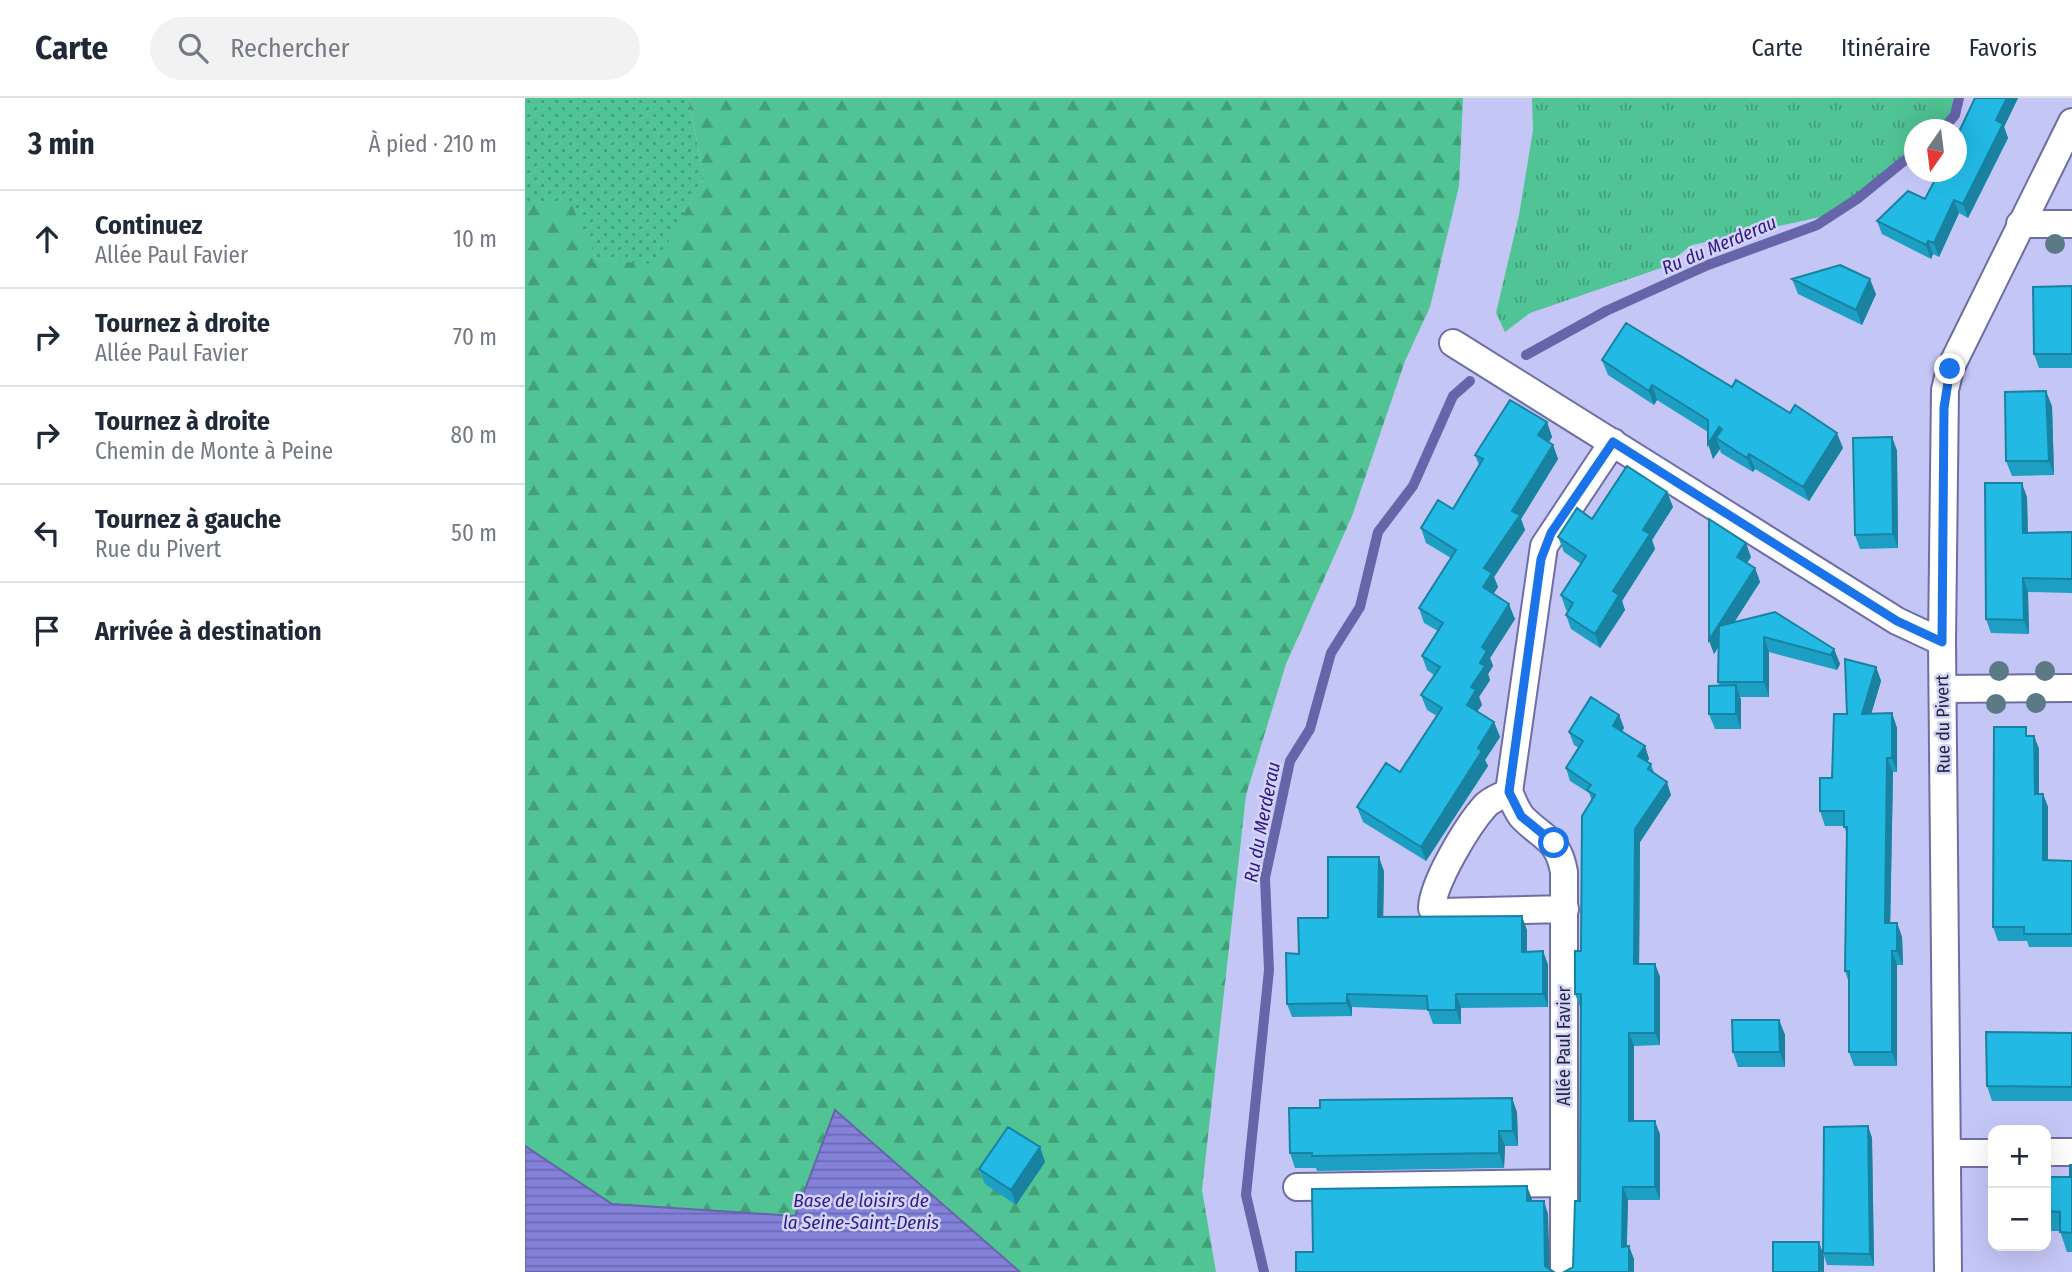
<!DOCTYPE html>
<html lang="fr">
<meta charset="utf-8">
<style>
:root{--surface:#fff;--page:#f2f2f3;--text:#1f2937;--muted:#747a83;--line:#e0e1e3}
body{margin:0;font-family:"Fira Sans Condensed",sans-serif;background:var(--page);color:var(--text)}
.controls{position:absolute;right:21px;bottom:21px;display:grid;overflow:hidden;border-radius:14px;box-shadow:0 7px 28px #0002}
.controls button{width:63px;height:63px;display:grid;place-items:center;padding:0;border:0;border-bottom:2px solid var(--line);background:var(--surface);color:var(--text);font:35px sans-serif}
.compass{position:absolute;left:1379px;top:21px;width:63px;height:63px;border-radius:50%;background:var(--surface);box-shadow:0 7px 28px #0002;rotate:194deg}
.stop{position:absolute;width:21px;height:21px;margin:-16px;border:5px solid #1a73e8;border-radius:50%;background:#fff}
.stop.end{background:#1a73e8;border-color:#fff;box-shadow:0 2px 7px #0008}
.list{margin:0;padding:0;list-style:none}
h2{display:flex;justify-content:space-between;align-items:center;height:91px;margin:0;padding:0 28px;font-size:30px}
h2 small{font-size:23px;font-weight:400;color:var(--muted)}
.list li{display:grid;grid-template-columns:46px 1fr auto;gap:21px;align-items:center;box-sizing:border-box;height:98px;padding:0 28px;border-top:2px solid var(--line)}
.list b{display:block;font-size:26px;white-space:nowrap}
.list p{margin:0;font-size:23px;white-space:nowrap;color:var(--muted)}
.list em{font-size:23px;font-style:normal;color:var(--muted)}
.icon{flex:none;width:38px;height:38px;fill:none;stroke:currentColor;stroke-width:2;stroke-linecap:round;stroke-linejoin:round}
.map{position:relative;flex:none;width:1547px;height:1174px;overflow:hidden}
header{display:flex;align-items:center;gap:42px;box-sizing:border-box;height:98px;padding:0 35px;background:var(--surface);border-bottom:2px solid var(--line)}
header strong{font-size:33px}
nav{display:flex;gap:38px;margin-inline-start:auto;font-size:24px}
.search{width:490px;height:63px;background:var(--page);display:flex;align-items:center;gap:18px;box-sizing:border-box;padding:0 24px;border-radius:38px;color:var(--muted);font-size:26px}
main{display:flex}
aside{flex:1;background:var(--surface)}
.map>svg:first-child{display:block}
</style>
<header>
<strong>Carte</strong>
<div class="search"><svg class="icon" aria-label="search" viewBox="0 0 24 24"><circle cx="10" cy="10" r="6"/><path d="M15 15l6 6"/></svg>Rechercher</div>
<nav><a>Carte</a><a>Itinéraire</a><a>Favoris</a></nav>
</header>
<main>
<aside>
<h2>3 min<small>À pied · 210 m</small></h2>
<ul class="list">
<li><svg class="icon" aria-label="ahead" viewBox="0 0 24 24"><path d="M12 20V5M6 11l6-6 6 6"/></svg><div><b>Continuez</b><p>Allée Paul Favier</p></div><em>10 m</em></li>
<li><svg class="icon" aria-label="right" viewBox="0 0 24 24"><path d="M7 20v-9h11M14 6l5 5-5 5"/></svg><div><b>Tournez à droite</b><p>Allée Paul Favier</p></div><em>70 m</em></li>
<li><svg class="icon" aria-label="right" viewBox="0 0 24 24"><path d="M7 20v-9h11M14 6l5 5-5 5"/></svg><div><b>Tournez à droite</b><p>Chemin de Monte à Peine</p></div><em>80 m</em></li>
<li><svg class="icon" aria-label="left" viewBox="0 0 24 24"><path d="M17 20v-9H6M10 6l-5 5 5 5"/></svg><div><b>Tournez à gauche</b><p>Rue du Pivert</p></div><em>50 m</em></li>
<li><svg class="icon" aria-label="arrive" viewBox="0 0 24 24"><path d="M6 21V4h12l-3 4 3 4H6"/></svg><div><b>Arrivée à destination</b></div></li>
</ul>
</aside>
<div class="map">
<svg width="1547" height="1174" viewBox="0 0 1547 1174">
<defs>
<pattern id="grass-dots" width="8" height="8" patternUnits="userSpaceOnUse" patternTransform="scale(1.75)"><rect width="8" height="8" fill="#50c494"/><path d="M2 2h.1M6 6h.1" fill="none" stroke="#429f7a" stroke-width="1.8" stroke-linecap="round"/></pattern>
<pattern id="forest-firs" width="22" height="20" patternUnits="userSpaceOnUse" patternTransform="scale(1.75)"><rect width="22" height="20" fill="#50c494"/><path d="M5 1l3.5 6h-7zM16 11l3.5 6h-7z" fill="#429f7a"/></pattern>
<pattern id="park-tufts" width="24" height="20" patternUnits="userSpaceOnUse" patternTransform="scale(1.75)"><rect width="24" height="20" fill="#50c494"/><path d="M3 7l-1-3M5 7V3M7 7l1-3M15 17l-1-3M17 17v-4M19 17l1-3" fill="none" stroke="#429f7a"/></pattern>
<pattern id="water-rules" width="6" height="5" patternUnits="userSpaceOnUse" patternTransform="scale(1.75)"><rect width="6" height="5" fill="#8381d9"/><path d="M0 2.5h6" fill="none" stroke="#6b69b1"/></pattern>
</defs>
<rect width="100%" height="100%" fill="#c4c6f6"/>
<path fill="url(#grass-dots)" d="M 0,0 L 163,0 L 179,79 L 131,167 L 72,162 L 46,106 L 0,106 Z"/>
<path fill="url(#forest-firs)" d="M 163,0 L 938,0 L 934,88 L 905,209 L 880,263 L 827,418 L 761,566 L 721,697 L 677,1092 L 691,1174 L 495,1174 L 310,1012 L 270,1118 L 87,1106 L 0,1048 L 0,106 L 46,105 L 72,162 L 131,166 L 179,79 Z"/>
<path fill="url(#park-tufts)" d="M 1007,0 L 1432,0 L 1427,17 L 1410,31 L 1390,32 L 1389,49 L 1313,115 L 1167,147 L 1136,170 L 1005,215 L 980,234 L 971,215 L 994,117 L 1008,32 Z"/>
<path fill="url(#water-rules)" stroke="#6765aa" stroke-width="2" d="M 310,1012 L 495,1174 L 0,1174 L 0,1048 L 87,1106 L 270,1118 Z"/>
<g fill="none" stroke-linecap="round" stroke-linejoin="round">
<path stroke="#6765aa" stroke-width="10" d="M 1417,32 L 1430,17 L 1434,0
M 1001,257 L 1081,213 L 1183,167 L 1292,127 L 1332,101 L 1390,54
M 739,1174 L 721,1097 L 744,872 L 740,780 L 765,663 L 785,631 L 806,555 L 835,509 L 853,434 L 888,388 L 928,298 L 945,283"/>
<defs>
<path id="minor" d="M 1495,126 L 1547,126
M 928,245 L 1372,523 L 1417,544
M 1418,591 L 1547,590
M 984,694 C 977,698 966,701 960,708 C 943,727 908,784 907,810 L 916,814 L 1040,811
M 1521,1054 L 1547,1054
M 1422,1055 L 1468,1055
M 772,1089 L 1039,1085
M 1039,1174 L 1039,774 C 1033,740 1018,741 997,719 C 991,712 988,702 984,694 L 1019,448 L 1088,344
M 1423,1174 L 1417,544 L 1420,292 L 1425,271 L 1547,24"/>
</defs>
<use href="#minor" stroke="#6e6ea5" stroke-width="30"/>
<use href="#minor" stroke="#fff" stroke-width="26"/>
</g>
<g fill="#5b7a85">
<circle cx="1530" cy="146" r="10"/>
<circle cx="1474" cy="573" r="10"/>
<circle cx="1520" cy="573" r="10"/>
<circle cx="1511" cy="605" r="10"/>
<circle cx="1471" cy="606" r="10"/>
</g>
<path fill="#1d9fc4" d="M 1450,0 L 1493,0 L 1479,29 L 1483,40 L 1443,120 L 1434,115 L 1414,159 L 1408,156 L 1406,161 L 1357,136 L 1352,123 L 1400,101 Z
M 1267,181 L 1351,196 L 1337,227 L 1273,196 Z
M 1547,188 L 1547,270 L 1514,270 L 1509,256 Z
M 1077,262 L 1207,289 L 1318,350 L 1284,403 L 1230,371 L 1228,374 L 1196,355 L 1195,351 L 1188,361 L 1183,334 L 1132,302 L 1129,307 L 1083,277 Z
M 1527,308 L 1529,377 L 1487,378 L 1481,363 Z
M 1022,324 L 1027,339 L 1024,344 L 1028,347 L 1033,361 L 996,421 L 1000,432 L 969,479 L 973,489 L 968,496 L 990,521 L 965,560 L 968,568 L 963,576 L 965,582 L 954,599 L 957,607 L 952,613 L 969,624 L 975,639 L 960,662 L 963,668 L 901,763 L 838,724 L 832,709 L 875,674 L 912,618 L 902,612 L 896,597 L 909,577 L 902,572 L 897,558 L 913,533 L 899,525 L 894,510 L 926,460 L 901,445 L 896,430 L 928,411 L 954,367 L 950,357 Z
M 1367,339 L 1372,353 L 1373,450 L 1335,451 L 1330,437 Z
M 1142,394 L 1148,409 L 1127,442 L 1130,451 L 1097,503 L 1100,512 L 1075,550 L 1046,531 L 1041,517 L 1043,513 L 1041,512 L 1036,497 L 1056,466 L 1039,454 L 1033,439 L 1067,421 Z
M 1502,399 L 1503,435 L 1547,434 L 1547,495 L 1503,494 L 1504,536 L 1466,535 L 1461,521 Z
M 1184,421 L 1226,459 L 1222,465 L 1230,470 L 1235,484 L 1209,524 L 1309,551 L 1315,566 L 1312,572 L 1244,554 L 1244,599 L 1215,599 L 1216,602 L 1216,631 L 1190,631 L 1184,616 L 1194,587 L 1193,584 L 1193,549 L 1189,556 L 1184,542 Z
M 1351,569 L 1356,583 L 1346,616 L 1367,615 L 1372,630 L 1372,674 L 1368,674 L 1365,825 L 1372,825 L 1377,839 L 1378,867 L 1372,867 L 1372,968 L 1329,968 L 1324,954 L 1324,885 L 1320,873 L 1322,737 L 1319,728 L 1300,728 L 1295,713 L 1307,680 L 1322,616 Z
M 1094,617 L 1099,630 L 1097,633 L 1120,648 L 1124,661 L 1122,664 L 1126,666 L 1129,675 L 1146,697 L 1115,744 L 1114,866 L 1130,866 L 1135,879 L 1135,947 L 1109,948 L 1109,1023 L 1135,1036 L 1135,1102 L 1103,1102 L 1102,1148 L 1109,1161 L 1109,1174 L 1039,1174 L 1048,1169 L 1055,1103 L 1056,909 L 1055,909 L 1050,896 L 1056,853 L 1067,703 L 1064,695 L 1045,683 L 1041,670 L 1054,650 L 1049,647 L 1044,634 Z
M 1504,638 L 1509,638 L 1514,651 L 1514,696 L 1518,696 L 1523,709 L 1523,762 L 1547,763 L 1547,849 L 1504,849 L 1502,843 L 1473,843 L 1468,829 Z
M 859,773 L 858,819 L 1002,832 L 1002,854 L 1018,853 L 1023,867 L 1023,909 L 936,910 L 936,926 L 908,926 L 903,912 L 827,909 L 827,918 L 767,919 L 762,906 L 774,856 L 803,820 Z
M 1254,922 L 1260,937 L 1260,969 L 1213,969 L 1208,954 Z
M 1547,935 L 1547,1003 L 1467,1003 L 1462,988 Z
M 992,1014 L 993,1048 L 980,1048 L 979,1070 L 792,1073 L 791,1070 L 770,1070 L 765,1055 Z
M 1343,1028 L 1347,1040 L 1349,1168 L 1302,1167 L 1298,1155 Z
M 515,1049 L 520,1064 L 491,1107 L 460,1086 L 454,1071 Z
M 1547,1067 L 1547,1154 L 1542,1154 L 1535,1133 L 1521,1133 L 1521,1079 L 1545,1079 Z"/>
<path fill="#1882a0" d="M 1482,0 L 1493,0 L 1479,29 L 1483,40 L 1443,120 L 1438,106 L 1471,22 Z
M 1429,102 L 1434,115 L 1414,159 L 1409,145 Z
M 1403,143 L 1408,156 L 1406,161 L 1401,147 Z
M 1345,181 L 1351,196 L 1337,227 L 1331,212 Z
M 1127,287 L 1132,302 L 1129,307 L 1124,293 Z
M 1521,293 L 1527,308 L 1529,377 L 1524,363 Z
M 1022,324 L 1027,339 L 1018,352 L 1013,337 Z
M 1194,329 L 1199,344 L 1191,340 L 1195,351 L 1188,361 L 1183,346 Z
M 1312,335 L 1318,350 L 1284,403 L 1278,389 Z
M 1367,339 L 1372,353 L 1373,450 L 1368,436 Z
M 1028,347 L 1033,361 L 996,421 L 1000,432 L 969,479 L 973,489 L 963,504 L 958,489 L 959,470 L 987,413 Z
M 1224,356 L 1230,371 L 1228,374 L 1222,360 Z
M 1497,385 L 1502,399 L 1503,449 L 1498,435 Z
M 1142,394 L 1148,409 L 1127,442 L 1130,451 L 1097,503 L 1100,512 L 1075,550 L 1070,536 L 1088,493 L 1118,432 Z
M 1221,445 L 1226,459 L 1217,472 L 1212,459 Z
M 1230,470 L 1235,484 L 1189,556 L 1184,542 Z
M 1498,480 L 1503,494 L 1504,536 L 1499,522 Z
M 984,506 L 990,521 L 965,560 L 968,568 L 963,576 L 965,582 L 954,599 L 957,607 L 947,621 L 942,607 L 946,589 L 955,565 L 957,549 Z
M 1239,539 L 1244,554 L 1244,599 L 1239,584 Z
M 1309,551 L 1315,566 L 1312,572 L 1306,557 Z
M 1351,569 L 1356,583 L 1342,630 L 1337,616 Z
M 1211,587 L 1216,602 L 1216,631 L 1211,616 Z
M 1367,615 L 1372,630 L 1372,674 L 1367,660 Z
M 1094,617 L 1099,630 L 1092,641 L 1088,628 Z
M 969,624 L 975,639 L 960,662 L 963,668 L 901,763 L 896,749 Z
M 1509,638 L 1514,651 L 1514,709 L 1510,696 Z
M 1120,648 L 1124,661 L 1117,671 L 1113,658 Z
M 1362,660 L 1368,674 L 1365,839 L 1360,825 Z
M 1142,684 L 1146,697 L 1115,744 L 1114,879 L 1109,866 L 1110,731 Z
M 1518,696 L 1523,709 L 1523,775 L 1518,762 Z
M 854,759 L 859,773 L 858,833 L 853,819 Z
M 997,818 L 1002,832 L 1002,867 L 997,854 Z
M 1372,825 L 1377,839 L 1378,867 L 1372,853 Z
M 1018,853 L 1023,867 L 1023,909 L 1018,896 Z
M 1367,853 L 1372,867 L 1372,968 L 1367,954 Z
M 1130,866 L 1135,879 L 1135,947 L 1130,935 Z
M 822,896 L 827,909 L 827,918 L 822,905 Z
M 931,896 L 936,910 L 936,926 L 931,912 Z
M 1254,922 L 1260,937 L 1260,969 L 1255,954 Z
M 1104,935 L 1109,948 L 1109,1036 L 1104,1023 Z
M 987,1000 L 992,1014 L 993,1048 L 988,1033 Z
M 1130,1023 L 1135,1036 L 1135,1102 L 1130,1089 Z
M 1343,1028 L 1347,1040 L 1349,1168 L 1345,1156 Z
M 974,1033 L 980,1048 L 979,1070 L 974,1055 Z
M 515,1049 L 520,1064 L 491,1107 L 486,1092 Z
M 1002,1088 L 1007,1101 L 1007,1116 L 1002,1103 Z
M 1098,1089 L 1103,1102 L 1101,1162 L 1097,1149 Z
M 1019,1103 L 1023,1116 L 1025,1174 L 1020,1168 Z
M 1294,1144 L 1299,1158 L 1299,1174 L 1294,1174 Z
M 1104,1148 L 1109,1161 L 1109,1174 L 1104,1174 Z"/>
<path fill="#22b9e4" stroke="#1882a0" stroke-width="2" d="M 1450,0 L 1482,0 L 1471,22 L 1478,26 L 1438,106 L 1429,102 L 1409,145 L 1403,143 L 1401,147 L 1352,123 L 1383,93 L 1400,101 L 1414,74 L 1432,74 L 1432,38 Z
M 1315,167 L 1345,181 L 1331,212 L 1267,181 Z
M 1547,188 L 1547,256 L 1509,256 L 1508,189 Z
M 1101,225 L 1207,289 L 1211,282 L 1265,315 L 1270,307 L 1312,335 L 1278,389 L 1224,356 L 1222,360 L 1191,340 L 1197,331 L 1194,329 L 1183,346 L 1183,322 L 1127,287 L 1124,293 L 1077,262 Z
M 1521,293 L 1524,363 L 1481,363 L 1480,294 Z
M 985,302 L 1022,324 L 1013,337 L 1028,347 L 987,413 L 995,417 L 959,470 L 967,475 L 958,489 L 984,506 L 957,549 L 962,553 L 955,565 L 960,568 L 946,589 L 951,592 L 942,607 L 969,624 L 953,650 L 957,653 L 896,749 L 832,709 L 861,665 L 875,674 L 917,610 L 896,597 L 915,569 L 897,558 L 918,525 L 894,510 L 931,452 L 896,430 L 913,402 L 928,411 L 958,361 L 950,357 Z
M 1367,339 L 1368,436 L 1330,437 L 1328,340 Z
M 1102,368 L 1142,394 L 1118,432 L 1125,436 L 1088,493 L 1094,497 L 1070,536 L 1041,517 L 1048,505 L 1036,497 L 1061,458 L 1033,439 L 1052,410 L 1067,421 Z
M 1460,385 L 1497,385 L 1498,435 L 1547,434 L 1547,481 L 1498,480 L 1499,522 L 1461,521 Z
M 1184,421 L 1221,445 L 1212,459 L 1230,470 L 1184,542 Z
M 1250,514 L 1309,551 L 1306,557 L 1239,539 L 1239,584 L 1193,584 L 1194,528 Z
M 1320,561 L 1351,569 L 1337,616 L 1367,615 L 1367,660 L 1362,660 L 1360,825 L 1372,825 L 1372,853 L 1367,853 L 1367,954 L 1324,954 L 1324,873 L 1320,873 L 1322,729 L 1319,729 L 1319,713 L 1295,713 L 1295,680 L 1307,680 L 1309,616 L 1322,616 Z
M 1211,587 L 1211,616 L 1184,616 L 1184,588 Z
M 1066,599 L 1094,617 L 1088,628 L 1120,648 L 1113,658 L 1126,666 L 1123,671 L 1142,684 L 1110,731 L 1109,866 L 1130,866 L 1130,935 L 1104,935 L 1104,1023 L 1130,1023 L 1130,1089 L 1098,1089 L 1097,1149 L 1104,1148 L 1104,1174 L 1039,1174 L 1048,1169 L 1050,1103 L 1055,1103 L 1056,896 L 1050,896 L 1050,853 L 1056,853 L 1057,718 L 1070,697 L 1062,692 L 1066,687 L 1041,670 L 1058,643 L 1044,634 Z
M 1469,629 L 1501,629 L 1501,638 L 1509,638 L 1510,696 L 1518,696 L 1518,762 L 1547,763 L 1547,836 L 1499,836 L 1499,829 L 1468,829 Z
M 803,759 L 854,759 L 853,819 L 997,818 L 997,854 L 1018,853 L 1018,896 L 931,896 L 931,912 L 903,912 L 902,898 L 822,896 L 822,905 L 762,906 L 761,855 L 774,856 L 773,820 L 803,820 Z
M 1207,922 L 1254,922 L 1255,954 L 1208,954 Z
M 1461,934 L 1547,935 L 1547,989 L 1462,988 Z
M 987,1000 L 988,1033 L 974,1033 L 974,1055 L 787,1058 L 787,1055 L 765,1055 L 764,1010 L 795,1010 L 795,1002 Z
M 1343,1028 L 1345,1156 L 1298,1155 L 1299,1029 Z
M 483,1029 L 515,1049 L 486,1092 L 454,1071 Z
M 1545,1067 L 1547,1067 L 1547,1135 L 1535,1134 L 1535,1114 L 1521,1113 L 1521,1079 L 1545,1079 Z
M 1468,1078 L 1468,1112 L 1467,1112 Z
M 1002,1088 L 1002,1103 L 1019,1103 L 1020,1168 L 1029,1174 L 771,1174 L 771,1154 L 788,1154 L 787,1091 Z
M 1248,1144 L 1294,1144 L 1294,1174 L 1248,1174 Z"/>
<g fill="none" stroke-linecap="round" stroke-linejoin="round">
<path stroke="#1a73e8" stroke-width="9" d="M 1029,745 L 996,718 L 984,694 L 1016,461 L 1026,435 L 1088,344 L 1372,523 L 1417,544 L 1419,310 L 1425,271"/>
</g>
<g text-anchor="middle" dominant-baseline="central" stroke-width="5" stroke-linejoin="round" paint-order="stroke">
<g font-size="18" fill="#25253c" stroke="#d3d4f9">
<text transform="translate(1418 626) rotate(-91)">Rue du Pivert</text>
<text transform="translate(1039 948) rotate(-90)">Allée Paul Favier</text>
</g>
<g font-size="19" font-style="italic" fill="#301981" stroke="#d3d4f9">
<text transform="translate(1194 147) rotate(-23)">Ru du Merderau</text>
<text transform="translate(737 724) rotate(-79)">Ru du Merderau</text>
<text x="336" y="1102">Base de loisirs de<tspan x="336" dy="22">la Seine-Saint-Denis</tspan></text>
</g>
</g>
</svg>
<div class="controls">
<button>+</button>
<button>−</button>
</div>
<svg class="compass" viewBox="-18 -18 36 36"><path d="M0-13l5 13h-10z" fill="#e53935"/><path d="M0 13l5-13h-10z" fill="#747a83"/></svg>
<div class="stop" style="left:1029px;top:745px"></div>
<div class="stop end" style="left:1425px;top:271px"></div>
</div>
</main>
